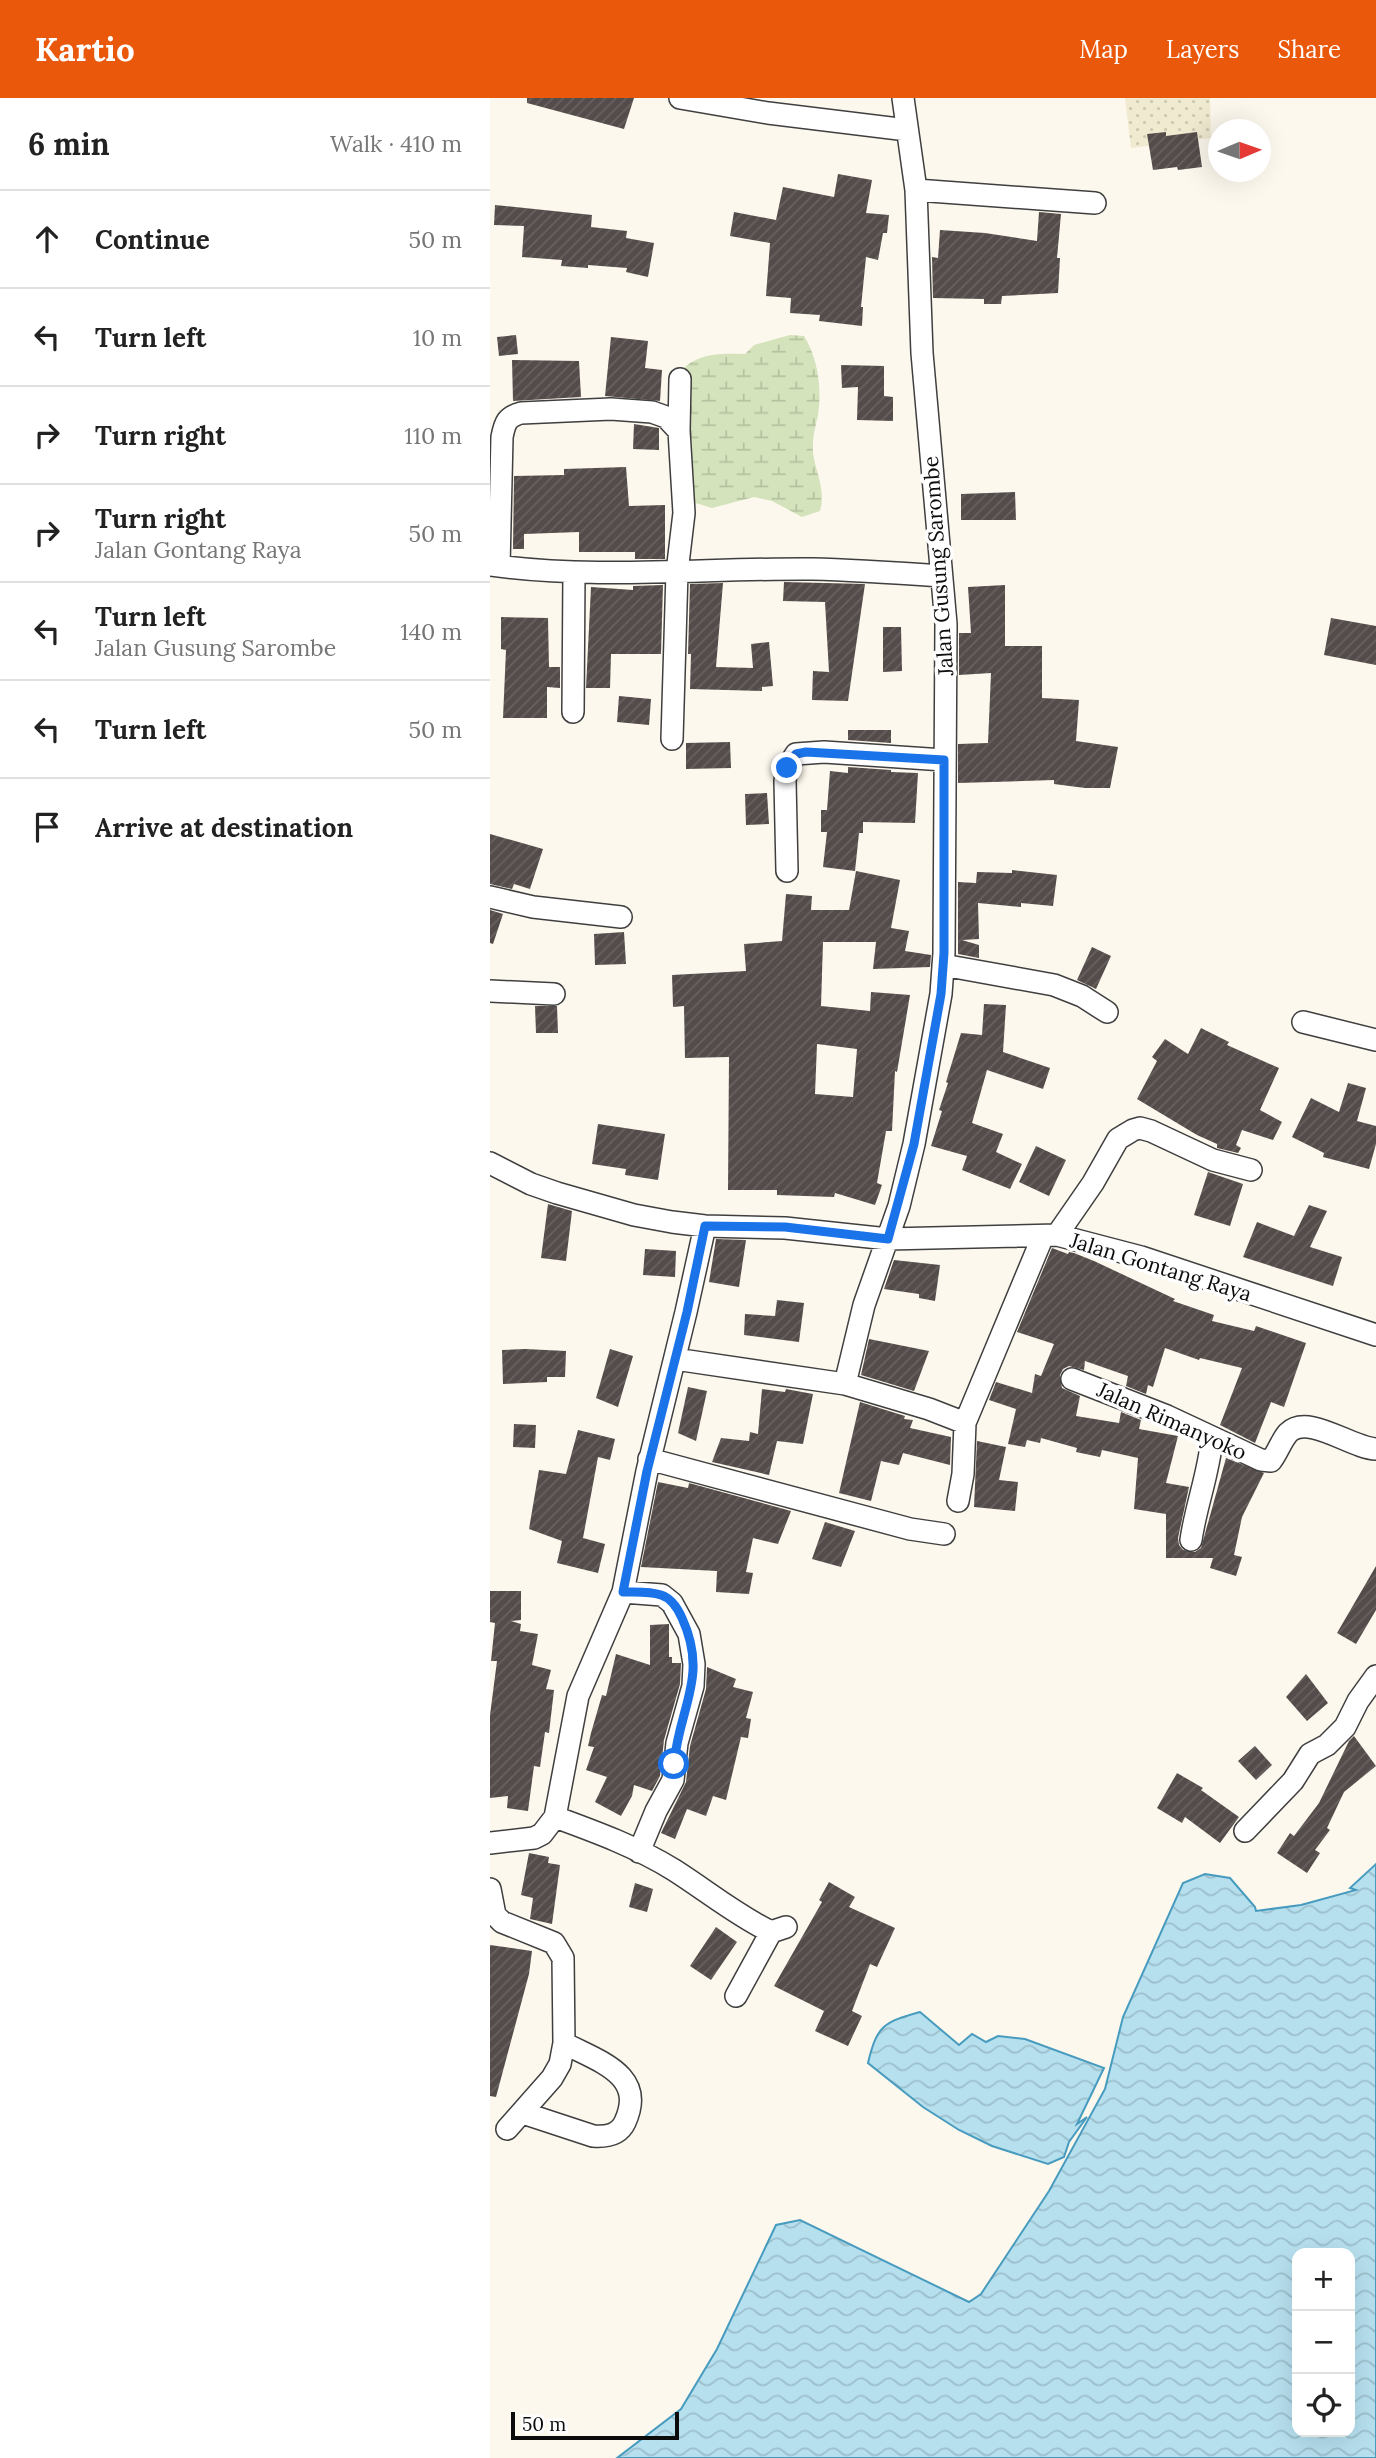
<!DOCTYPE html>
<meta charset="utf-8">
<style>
:root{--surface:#fff;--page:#f6f6f6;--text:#222;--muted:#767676;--line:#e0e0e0;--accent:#ea580c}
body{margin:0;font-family:Lora,serif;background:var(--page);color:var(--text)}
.controls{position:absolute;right:21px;bottom:21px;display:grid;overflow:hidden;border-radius:14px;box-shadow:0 7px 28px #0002}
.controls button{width:63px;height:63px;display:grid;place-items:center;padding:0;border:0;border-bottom:2px solid var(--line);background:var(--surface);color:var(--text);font:35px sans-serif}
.compass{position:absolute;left:718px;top:21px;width:63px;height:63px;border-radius:50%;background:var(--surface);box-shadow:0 7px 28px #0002;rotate:88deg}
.scale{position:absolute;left:21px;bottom:18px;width:168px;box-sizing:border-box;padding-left:7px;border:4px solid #0c0c0c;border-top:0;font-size:19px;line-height:24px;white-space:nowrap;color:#0c0c0c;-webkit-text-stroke:5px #fff;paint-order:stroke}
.stop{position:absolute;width:21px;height:21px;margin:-16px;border:5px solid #1a73e8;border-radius:50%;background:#fff}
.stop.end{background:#1a73e8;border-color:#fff;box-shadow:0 2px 7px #0008}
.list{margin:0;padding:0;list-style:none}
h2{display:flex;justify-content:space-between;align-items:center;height:91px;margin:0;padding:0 28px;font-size:30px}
h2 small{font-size:23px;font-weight:400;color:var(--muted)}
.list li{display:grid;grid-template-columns:46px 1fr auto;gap:21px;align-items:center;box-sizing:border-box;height:98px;padding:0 28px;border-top:2px solid var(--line)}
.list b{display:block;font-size:26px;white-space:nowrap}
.list p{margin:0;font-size:23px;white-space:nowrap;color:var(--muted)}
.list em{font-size:23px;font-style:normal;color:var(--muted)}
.icon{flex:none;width:38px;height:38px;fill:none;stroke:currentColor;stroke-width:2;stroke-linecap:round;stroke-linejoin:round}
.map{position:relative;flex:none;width:886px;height:2360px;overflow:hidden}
header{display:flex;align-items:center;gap:42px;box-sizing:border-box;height:98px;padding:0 35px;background:var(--accent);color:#fff}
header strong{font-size:33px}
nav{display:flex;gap:38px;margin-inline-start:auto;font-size:24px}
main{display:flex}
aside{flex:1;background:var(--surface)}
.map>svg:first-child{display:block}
</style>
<header>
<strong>Kartio</strong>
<nav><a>Map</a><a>Layers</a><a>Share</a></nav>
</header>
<main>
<aside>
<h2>6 min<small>Walk · 410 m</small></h2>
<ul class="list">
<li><svg class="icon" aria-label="ahead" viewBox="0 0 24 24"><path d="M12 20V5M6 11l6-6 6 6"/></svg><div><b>Continue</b></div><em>50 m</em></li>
<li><svg class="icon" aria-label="left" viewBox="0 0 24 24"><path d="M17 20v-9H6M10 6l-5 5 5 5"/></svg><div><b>Turn left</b></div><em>10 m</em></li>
<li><svg class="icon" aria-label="right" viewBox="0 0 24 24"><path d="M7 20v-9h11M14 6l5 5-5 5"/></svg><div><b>Turn right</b></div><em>110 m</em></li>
<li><svg class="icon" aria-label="right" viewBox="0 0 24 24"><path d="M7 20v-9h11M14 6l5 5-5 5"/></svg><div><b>Turn right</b><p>Jalan Gontang Raya</p></div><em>50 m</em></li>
<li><svg class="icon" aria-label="left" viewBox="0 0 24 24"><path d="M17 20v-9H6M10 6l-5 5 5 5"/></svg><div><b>Turn left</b><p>Jalan Gusung Sarombe</p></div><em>140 m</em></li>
<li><svg class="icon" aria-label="left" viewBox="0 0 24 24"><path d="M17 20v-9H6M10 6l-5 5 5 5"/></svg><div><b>Turn left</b></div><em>50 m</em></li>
<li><svg class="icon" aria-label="arrive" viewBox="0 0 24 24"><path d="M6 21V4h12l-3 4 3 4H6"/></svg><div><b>Arrive at destination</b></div></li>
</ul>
</aside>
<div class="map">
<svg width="886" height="2360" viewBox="0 0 886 2360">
<defs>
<pattern id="farmland-dots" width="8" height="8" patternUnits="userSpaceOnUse" patternTransform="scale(1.75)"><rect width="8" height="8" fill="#f0ead0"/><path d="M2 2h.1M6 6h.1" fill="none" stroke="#cdc8b1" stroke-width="1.8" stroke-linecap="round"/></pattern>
<pattern id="wetland-marsh" width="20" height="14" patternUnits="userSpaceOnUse" patternTransform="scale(1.75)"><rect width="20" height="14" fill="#d4e3bb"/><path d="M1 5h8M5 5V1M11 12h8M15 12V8" fill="none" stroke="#b5c2a0"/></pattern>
<pattern id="water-waves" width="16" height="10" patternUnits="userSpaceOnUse" patternTransform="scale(1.75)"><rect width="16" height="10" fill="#b7e0ef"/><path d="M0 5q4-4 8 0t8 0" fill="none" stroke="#9cbfcc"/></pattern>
<pattern id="building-hatch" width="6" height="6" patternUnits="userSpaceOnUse" patternTransform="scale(1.75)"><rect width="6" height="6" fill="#544c4a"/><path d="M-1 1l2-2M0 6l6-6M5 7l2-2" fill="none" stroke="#686160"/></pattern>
</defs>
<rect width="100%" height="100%" fill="#fdf8ed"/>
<path fill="url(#farmland-dots)" d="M 635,0 L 720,0 L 721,40 L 641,50 Z"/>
<path fill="url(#wetland-marsh)" d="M 300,237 L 314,238 C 328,260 332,291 328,317 C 325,330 322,342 323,355 C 326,376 336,391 330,413 L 312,419 L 282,403 L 264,399 L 222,410 L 199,403 L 184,281 C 203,255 225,255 255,256 L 264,247 Z"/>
<path fill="url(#water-waves)" stroke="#479bbe" stroke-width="2" fill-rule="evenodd" d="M 886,1766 L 886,2360 L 127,2360 L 191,2311 L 227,2251 L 286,2127 L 310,2122 L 479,2204 L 491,2196 L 559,2093 L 615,1991 L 633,1919 L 693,1785 L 715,1776 L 740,1780 L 765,1809 L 766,1813 L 811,1807 L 866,1792 L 860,1790 ZM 807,2155 L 860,2155 L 860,2334 L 807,2334 Z
M 430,1914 L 469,1947 L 482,1936 L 496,1944 L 508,1938 L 535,1941 L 614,1970 L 587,2026 L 597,2019 L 579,2044 L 574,2059 L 558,2066 L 502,2048 L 469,2032 L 433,2009 L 378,1965 C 387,1927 394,1924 430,1914 Z"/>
<path fill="url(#building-hatch)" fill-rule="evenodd" d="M 37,0 L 144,0 L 134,31 L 37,5 Z
M 676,34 L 676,38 L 707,34 L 712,69 L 688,72 L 687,69 L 663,72 L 657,36 Z
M 348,76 L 382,82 L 376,115 L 399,117 L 397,135 L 393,135 L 388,162 L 376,159 L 371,209 L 373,209 L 372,228 L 329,223 L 330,217 L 300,215 L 301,200 L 276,198 L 280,145 L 240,138 L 244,114 L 286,122 L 293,89 L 344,99 Z
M 5,107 L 102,117 L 101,129 L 137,133 L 136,140 L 164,145 L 158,179 L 136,174 L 137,170 L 98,167 L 98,170 L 71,168 L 72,162 L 32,159 L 34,128 L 4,127 Z
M 549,114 L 571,116 L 567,160 L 570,160 L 568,195 L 512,198 L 511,206 L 494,206 L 494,201 L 443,200 L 442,159 L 448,160 L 450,132 L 495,135 L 547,143 Z
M 26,237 L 28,256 L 9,258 L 7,239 Z
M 121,239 L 158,243 L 155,270 L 172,272 L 170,303 L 115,298 Z
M 22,262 L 89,263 L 91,299 L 23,303 Z
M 351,267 L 394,268 L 394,298 L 403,299 L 403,323 L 367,322 L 368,289 L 352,290 Z
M 144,326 L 169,330 L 169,352 L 143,351 Z
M 136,369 L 139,408 L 175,407 L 175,461 L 145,461 L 145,454 L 89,454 L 89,434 L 34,436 L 34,451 L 23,451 L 24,378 L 74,377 L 74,371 Z
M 525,394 L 526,422 L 471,422 L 471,396 Z
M 294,484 L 375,486 L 358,603 L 322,602 L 323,573 L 339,574 L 335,504 L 293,503 Z
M 233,485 L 226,569 L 263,570 L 261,546 L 279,544 L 283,588 L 272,589 L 272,593 L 200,591 L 201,556 L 198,556 L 200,486 Z
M 173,487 L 171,556 L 121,556 L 120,590 L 96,590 L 101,489 L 143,492 L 143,488 Z
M 515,487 L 515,548 L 552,548 L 552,600 L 589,602 L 586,643 L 628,649 L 620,690 L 595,690 L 564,686 L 564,682 L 468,685 L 468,646 L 498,645 L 501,575 L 469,577 L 469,535 L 481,535 L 478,489 Z
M 11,519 L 58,520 L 59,569 L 70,569 L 70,590 L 57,589 L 57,620 L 13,620 L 16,552 L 11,551 Z
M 841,520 L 886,528 L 886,567 L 834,557 Z
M 393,529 L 411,529 L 412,573 L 393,574 Z
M 129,598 L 161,601 L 159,627 L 127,624 Z
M 358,632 L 401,632 L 401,645 L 358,642 Z
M 240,644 L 241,670 L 196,671 L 196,645 Z
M 358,669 L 401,672 L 401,674 L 428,675 L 425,725 L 373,724 L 373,735 L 369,735 L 365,773 L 333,769 L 337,734 L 331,734 L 331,712 L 337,712 L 340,673 L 358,675 Z
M 277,695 L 279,726 L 256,727 L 255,696 Z
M 0,736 L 53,751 L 40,791 L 24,786 L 22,791 L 0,786 Z
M 522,772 L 567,777 L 563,808 L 531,805 L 531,809 L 488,805 L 489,841 L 472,842 L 489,847 L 489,860 L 468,856 L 468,784 L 486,785 L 487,774 L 522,775 Z
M 366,773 L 410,782 L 401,830 L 419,833 L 415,853 L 441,857 L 440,869 L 383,871 L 386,844 L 333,844 L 331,908 L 380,913 L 381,894 L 420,897 L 407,974 L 405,973 L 402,1033 L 396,1033 L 387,1085 L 392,1087 L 385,1107 L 345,1095 L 344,1099 L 287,1097 L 287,1092 L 238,1092 L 239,959 L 195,960 L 194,908 L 183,909 L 182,877 L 256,873 L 254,846 L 292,843 L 296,796 L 322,798 L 321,812 L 359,812 ZM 327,946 L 367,951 L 363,999 L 325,996 Z
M 0,812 L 13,816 L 3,846 L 0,845 Z
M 134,834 L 136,866 L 105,867 L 104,836 Z
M 602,849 L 621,858 L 606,891 L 587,882 Z
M 494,906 L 516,907 L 513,954 L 560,970 L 553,991 L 497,972 L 482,1025 L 513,1036 L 506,1054 L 532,1066 L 520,1091 L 472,1072 L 477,1058 L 441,1048 L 452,1013 L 449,1012 L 458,985 L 456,984 L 471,935 L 492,937 Z
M 45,908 L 67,908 L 68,935 L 46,935 Z
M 711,930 L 739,944 L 737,947 L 789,970 L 770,1012 L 792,1024 L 783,1042 L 752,1032 L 746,1047 L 751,1050 L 748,1055 L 727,1050 L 727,1046 L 707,1037 L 647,1001 L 667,963 L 662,959 L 675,941 L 698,956 Z
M 858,985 L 876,990 L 867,1023 L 886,1028 L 886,1046 L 879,1071 L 833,1059 L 834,1055 L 802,1039 L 821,1000 L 849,1014 Z
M 108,1026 L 175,1036 L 168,1082 L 135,1077 L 136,1071 L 102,1066 Z
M 546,1048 L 576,1062 L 559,1098 L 529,1084 Z
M 718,1074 L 753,1086 L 740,1128 L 704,1117 Z
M 58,1106 L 82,1113 L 76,1163 L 51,1160 Z
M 819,1107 L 837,1113 L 820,1149 L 852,1159 L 843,1188 L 753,1159 L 767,1124 L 804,1138 Z
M 226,1141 L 256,1142 L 249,1189 L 219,1184 Z
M 562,1150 L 578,1156 L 579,1154 L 584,1155 L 604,1163 L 685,1201 L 683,1203 L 724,1217 L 722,1223 L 764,1233 L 766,1228 L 816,1245 L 794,1309 L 781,1304 L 765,1345 L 730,1327 L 752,1270 L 710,1260 L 709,1262 L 675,1250 L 663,1289 L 658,1287 L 656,1296 L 636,1288 L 638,1278 L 595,1263 L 594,1272 L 579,1268 L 573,1271 L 570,1277 L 572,1290 L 590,1298 L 586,1318 L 629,1325 L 631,1314 L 651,1322 L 649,1331 L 688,1338 L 676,1385 L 699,1389 L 688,1440 L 689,1447 L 693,1452 L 705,1454 L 711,1450 L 736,1360 L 774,1375 L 752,1419 L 744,1457 L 752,1459 L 746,1478 L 720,1470 L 723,1460 L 676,1460 L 676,1416 L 644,1411 L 648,1360 L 612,1352 L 610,1359 L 586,1354 L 587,1350 L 551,1340 L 550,1345 L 537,1342 L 535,1349 L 518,1346 L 526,1311 L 499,1302 L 506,1284 L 542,1295 L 545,1276 L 551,1278 L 564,1246 L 527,1234 Z
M 155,1151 L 186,1153 L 185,1179 L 153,1177 Z
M 404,1162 L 450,1167 L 445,1203 L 429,1200 L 429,1196 L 394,1191 Z
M 287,1202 L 314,1205 L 309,1244 L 254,1237 L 255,1216 L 285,1218 Z
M 379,1241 L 439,1253 L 424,1293 L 371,1277 Z
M 35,1251 L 76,1253 L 75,1279 L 57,1279 L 57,1284 L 13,1286 L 12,1252 Z
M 120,1251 L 143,1258 L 128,1309 L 106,1300 Z
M 198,1289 L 217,1293 L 206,1343 L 188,1335 Z
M 272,1291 L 295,1294 L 296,1291 L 323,1296 L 313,1346 L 287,1343 L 279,1377 L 222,1364 L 231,1340 L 259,1343 L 260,1334 L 268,1336 Z
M 370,1304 L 415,1318 L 414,1321 L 423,1322 L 420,1330 L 461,1339 L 460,1367 L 413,1355 L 409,1367 L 391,1363 L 381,1403 L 349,1395 Z
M 24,1326 L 46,1327 L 45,1350 L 23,1349 Z
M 88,1332 L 125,1341 L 120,1362 L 108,1359 L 93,1440 L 115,1446 L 108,1475 L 67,1465 L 72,1443 L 39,1431 L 49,1372 L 76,1376 Z
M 487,1343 L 516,1349 L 509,1382 L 528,1384 L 525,1413 L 484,1409 Z
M 168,1384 L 198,1390 L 199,1385 L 301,1413 L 288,1446 L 263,1440 L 256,1474 L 263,1475 L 259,1496 L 226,1494 L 227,1473 L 151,1469 Z
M 335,1424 L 365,1433 L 351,1469 L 322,1461 Z
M 886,1468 L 886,1512 L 866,1546 L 847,1535 Z
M 0,1493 L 31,1493 L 31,1522 L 21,1523 L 31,1526 L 30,1533 L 48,1536 L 42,1567 L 61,1572 L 56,1591 L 64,1592 L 59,1635 L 55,1634 L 50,1669 L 44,1668 L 38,1713 L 17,1710 L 18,1698 L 0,1700 L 0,1617 L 7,1563 L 1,1563 L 5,1525 L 0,1524 Z
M 179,1526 L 179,1559 L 182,1559 L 182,1565 L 191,1565 L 190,1586 L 174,1642 L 170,1678 L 162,1693 L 144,1687 L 142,1698 L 131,1718 L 105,1704 L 117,1679 L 96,1672 L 104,1649 L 98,1648 L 101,1635 L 112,1597 L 116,1598 L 126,1556 L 160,1567 L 160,1527 Z
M 217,1569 L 246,1581 L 243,1589 L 263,1594 L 256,1620 L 261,1621 L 258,1640 L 251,1639 L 236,1702 L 223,1698 L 216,1718 L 197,1711 L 185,1741 L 171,1735 L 196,1684 L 200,1648 L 216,1591 Z
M 816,1576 L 838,1605 L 817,1623 L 796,1599 Z
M 864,1638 L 886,1668 L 854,1694 L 837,1730 L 840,1732 L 825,1752 L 830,1755 L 817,1775 L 787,1755 L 800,1735 L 804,1738 L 829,1705 L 859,1643 Z
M 765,1648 L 782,1667 L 766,1682 L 748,1663 Z
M 687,1675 L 713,1690 L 711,1692 L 749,1719 L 730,1745 L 695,1719 L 692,1725 L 667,1710 Z
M 39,1755 L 59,1759 L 58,1765 L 70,1767 L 62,1826 L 40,1821 L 43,1800 L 31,1797 Z
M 339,1784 L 365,1799 L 359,1809 L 405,1830 L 387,1869 L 380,1866 L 362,1913 L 372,1918 L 358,1948 L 325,1933 L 334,1913 L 284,1888 L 332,1804 L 329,1802 Z
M 145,1785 L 163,1791 L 157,1814 L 139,1809 Z
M 226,1829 L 247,1844 L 221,1882 L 200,1868 Z
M 0,1847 L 42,1853 L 39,1876 L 6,1999 L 0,1998 Z"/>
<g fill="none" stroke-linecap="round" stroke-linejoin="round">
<defs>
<path id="street" d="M 190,0 L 278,15 L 417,32
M 426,92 L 605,105
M 0,467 C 107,482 215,470 322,471 C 365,472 408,475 451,478
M 9,468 L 12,339 C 15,324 17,319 31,315 L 121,311 L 162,314 L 176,319 L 189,333
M 83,614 L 84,474
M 182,641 L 187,474 L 194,415 L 189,333 L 190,281
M 297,773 L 295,683 L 297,670 L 306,656 L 334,654 L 454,662
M 0,799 L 43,809 L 131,819
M 453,867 L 564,887 L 592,898 L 617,914
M 0,893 L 64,896
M 813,924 L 886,942
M 0,1065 L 41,1086 L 67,1095 L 144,1117 L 182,1124 L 215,1128 L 295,1130 L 398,1141 L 567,1137 L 651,1159 L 886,1237
M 567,1137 L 603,1085 L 628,1041 L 643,1032 L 650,1030 L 661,1033 L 723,1062 L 761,1072
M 185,1261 L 355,1286 L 439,1311 L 475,1325 L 553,1138
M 582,1281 L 677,1318 L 771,1362 L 781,1363 C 788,1354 791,1343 798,1335 C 818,1315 861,1350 886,1351
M 355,1286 L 374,1207 L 409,1108 L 424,1046 L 451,896 L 454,855 L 456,526 L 432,255 L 426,92 L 413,0
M 159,1361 L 420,1431 L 454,1436
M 468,1403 L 473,1376 L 475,1325
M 701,1442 C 706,1407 719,1375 722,1340
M 133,1494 L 172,1497 L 182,1505 L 199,1536 L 204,1566 L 203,1588 L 187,1645 L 183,1682 L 166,1713 L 149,1754
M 65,1719 C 106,1734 147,1749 184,1772 C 217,1793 246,1817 281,1834 L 296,1829
M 755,1733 L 803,1683 L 820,1656 L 837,1647 L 855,1629 L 868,1603 L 886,1578
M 0,1745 L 44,1740 L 52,1736 L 65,1719 L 88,1598 L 133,1494 L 157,1373 L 196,1214 L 215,1128
M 0,1791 L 5,1817 L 12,1824 L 64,1845 L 73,1860 L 74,1945 L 70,1966 L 62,1980 L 17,2031
M 246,1898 L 281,1834
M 33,2015 L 103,2038 C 117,2039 129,2037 135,2024 C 157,1976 107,1963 74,1945"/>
</defs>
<use href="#street" stroke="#3f3f3f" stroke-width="24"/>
<use href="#street" stroke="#fff" stroke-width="21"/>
</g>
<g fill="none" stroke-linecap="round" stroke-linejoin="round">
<path stroke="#1a73e8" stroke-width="9" d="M 184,1666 C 189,1609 219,1579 192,1520 C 188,1511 181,1500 171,1497 C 160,1493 145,1494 133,1494 L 157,1373 L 197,1214 L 215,1128 L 295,1129 L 398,1141 L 424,1046 L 451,896 L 454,855 L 454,662 L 316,654 L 306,656 L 297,670"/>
</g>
<g text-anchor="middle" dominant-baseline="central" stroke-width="7" stroke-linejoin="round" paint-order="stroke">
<g font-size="21" fill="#0c0c0c" stroke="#fff">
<text transform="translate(448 468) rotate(-94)">Jalan Gusung Sarombe</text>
<text transform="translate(671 1169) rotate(17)">Jalan Gontang Raya</text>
<text transform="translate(682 1323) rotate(24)">Jalan Rimanyoko</text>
</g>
</g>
</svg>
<div class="controls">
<button>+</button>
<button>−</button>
<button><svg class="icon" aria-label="locate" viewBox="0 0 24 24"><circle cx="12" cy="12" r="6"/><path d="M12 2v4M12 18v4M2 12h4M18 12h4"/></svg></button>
</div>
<svg class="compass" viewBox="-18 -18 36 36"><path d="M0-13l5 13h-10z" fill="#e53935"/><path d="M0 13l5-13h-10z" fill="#767676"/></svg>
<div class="scale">50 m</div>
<div class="stop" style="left:184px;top:1666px"></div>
<div class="stop end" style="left:297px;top:670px"></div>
</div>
</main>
